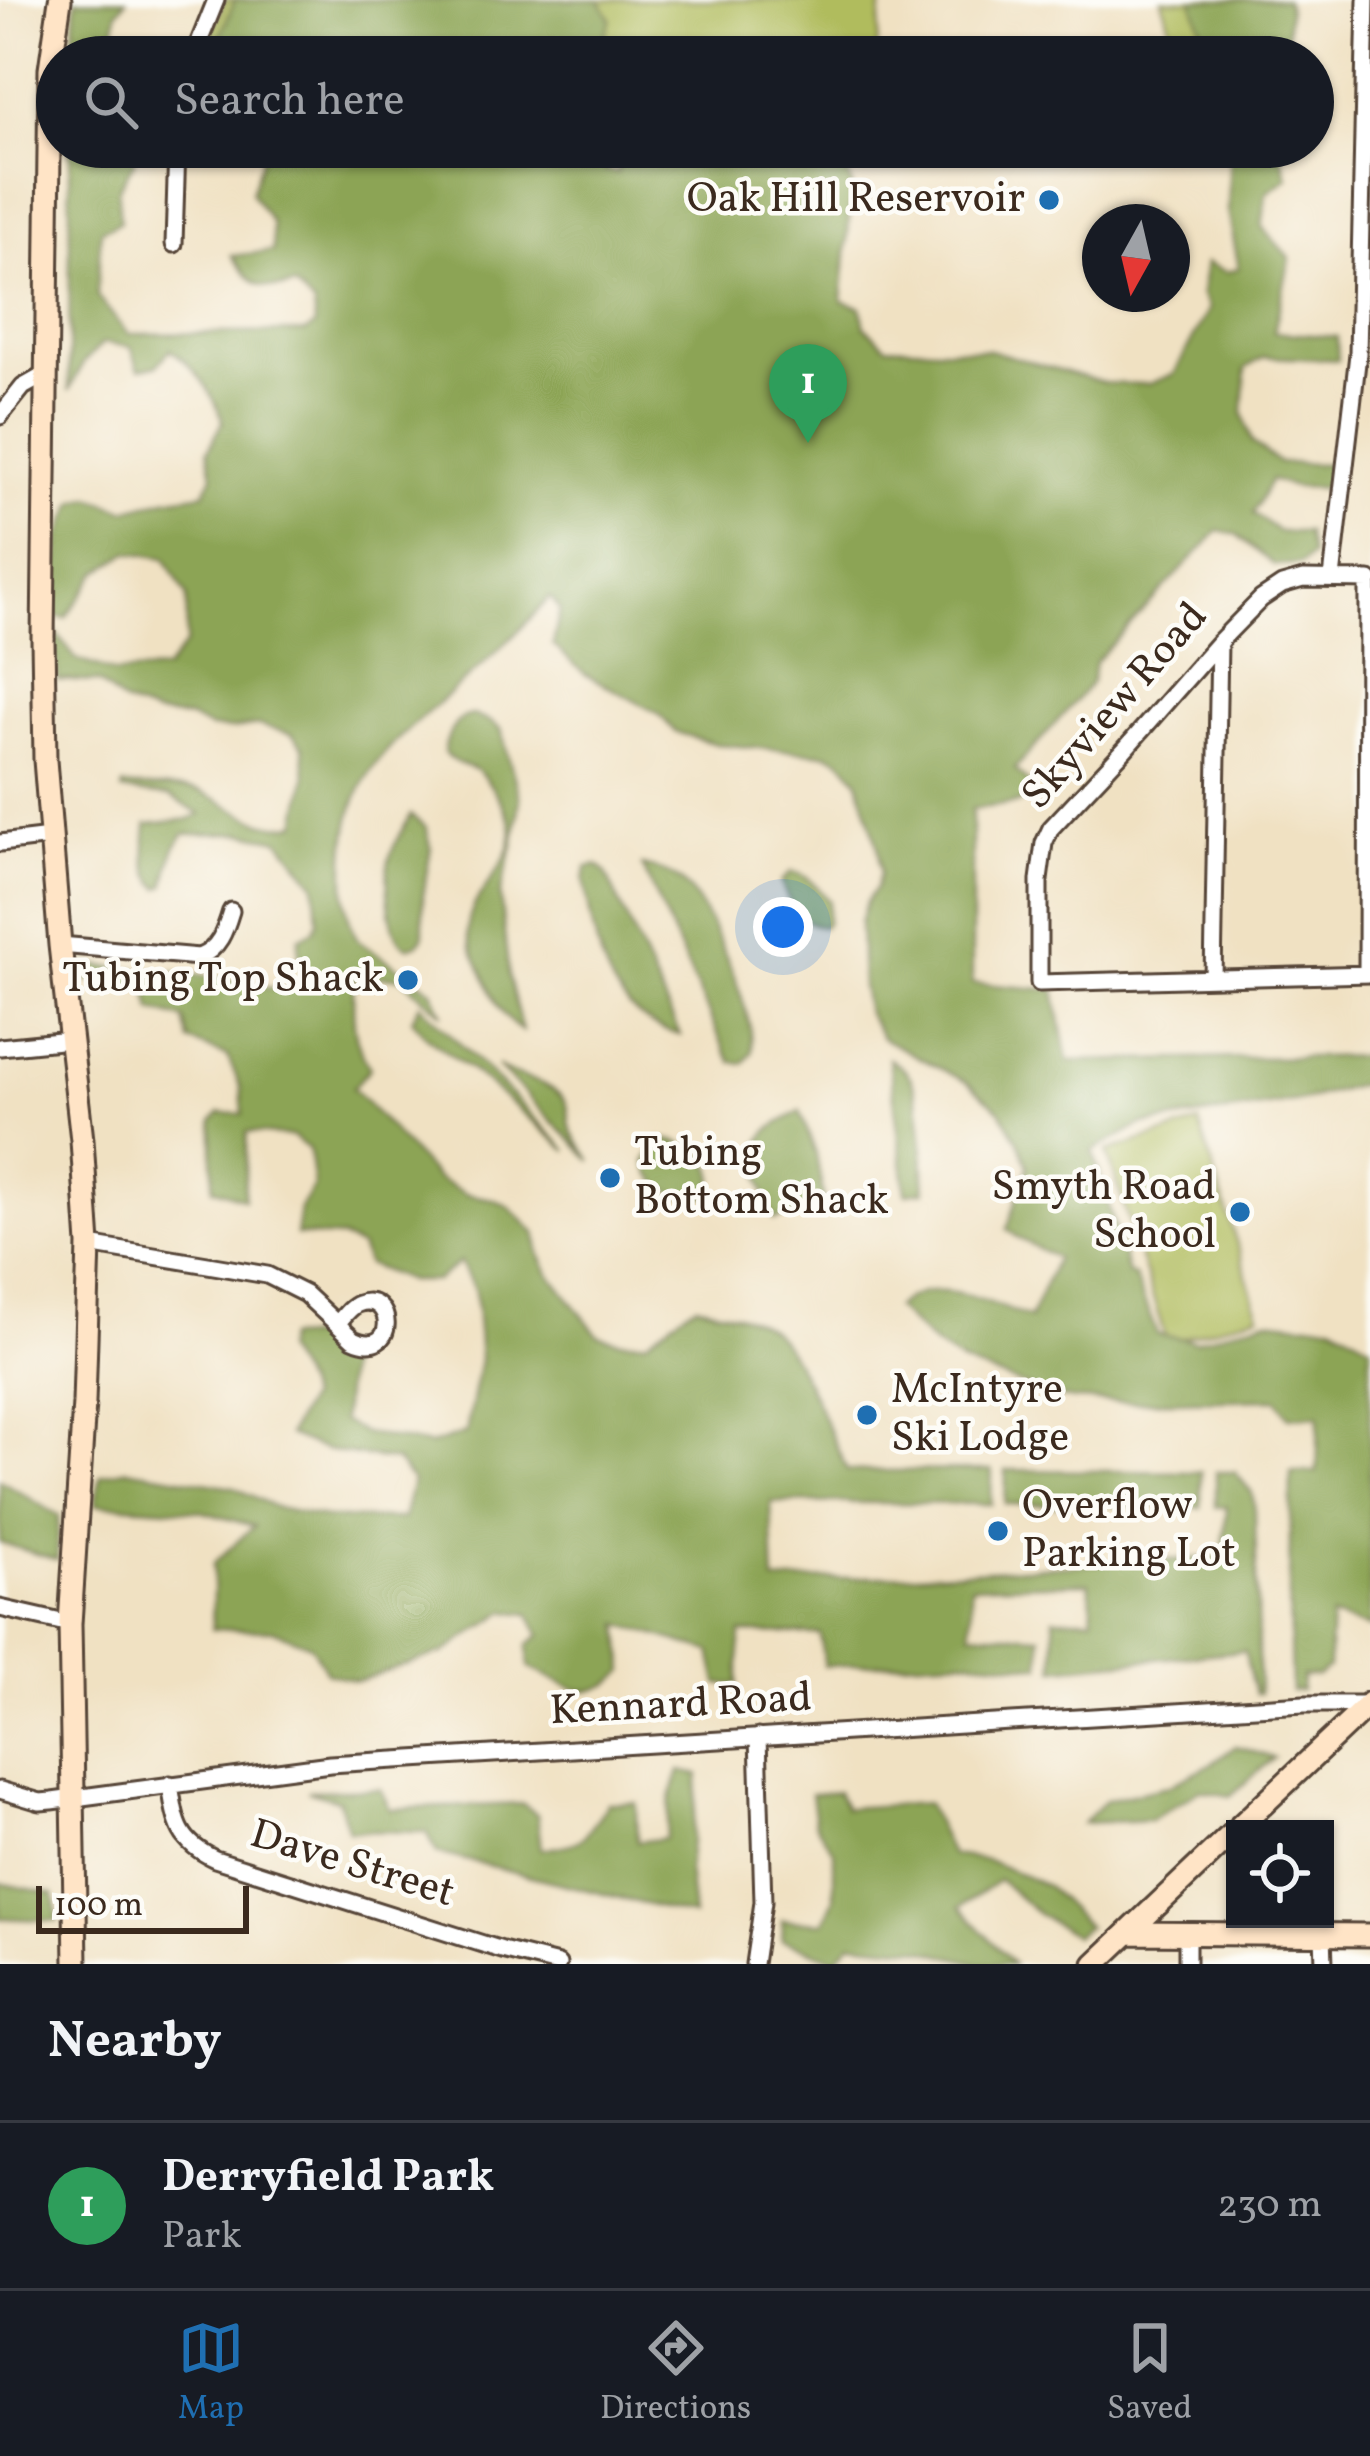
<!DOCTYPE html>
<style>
:root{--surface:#171b24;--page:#242831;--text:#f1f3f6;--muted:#9ea1a6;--line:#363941;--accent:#1f6fb2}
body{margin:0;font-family:Vollkorn,serif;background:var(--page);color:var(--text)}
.controls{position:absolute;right:36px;bottom:36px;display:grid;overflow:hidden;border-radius:0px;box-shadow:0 3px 9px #0004}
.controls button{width:108px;height:108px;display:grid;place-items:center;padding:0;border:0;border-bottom:3px solid var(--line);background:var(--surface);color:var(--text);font:60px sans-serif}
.compass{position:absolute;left:1082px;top:204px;width:108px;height:108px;border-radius:50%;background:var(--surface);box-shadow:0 3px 9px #0004;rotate:188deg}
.scale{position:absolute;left:36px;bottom:30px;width:213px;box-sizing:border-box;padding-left:12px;border:6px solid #3b2a1e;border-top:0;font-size:33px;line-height:42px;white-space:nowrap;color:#3b2a1e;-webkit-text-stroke:9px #fdfcf7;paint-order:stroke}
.you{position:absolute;left:783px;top:927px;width:42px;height:42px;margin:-30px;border:9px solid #fff;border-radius:50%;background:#1a73e8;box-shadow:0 0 0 18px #1a73e833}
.badge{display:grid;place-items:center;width:78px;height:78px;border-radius:50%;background:var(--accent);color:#fff;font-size:39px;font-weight:700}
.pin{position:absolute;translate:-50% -99px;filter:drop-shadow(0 3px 6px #0008)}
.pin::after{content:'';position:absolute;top:63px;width:42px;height:36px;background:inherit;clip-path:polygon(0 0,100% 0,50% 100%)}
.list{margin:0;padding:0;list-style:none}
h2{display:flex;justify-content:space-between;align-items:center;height:156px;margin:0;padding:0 48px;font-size:51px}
h2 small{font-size:39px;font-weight:400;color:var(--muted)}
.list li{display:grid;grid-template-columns:78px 1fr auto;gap:36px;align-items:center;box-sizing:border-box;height:168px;padding:0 48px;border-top:3px solid var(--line)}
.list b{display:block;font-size:45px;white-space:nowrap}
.list p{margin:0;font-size:39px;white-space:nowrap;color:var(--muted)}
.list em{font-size:39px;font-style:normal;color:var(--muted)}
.icon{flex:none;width:66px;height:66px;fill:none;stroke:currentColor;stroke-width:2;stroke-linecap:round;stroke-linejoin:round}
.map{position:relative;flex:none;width:1370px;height:1964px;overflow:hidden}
.search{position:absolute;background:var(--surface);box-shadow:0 3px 9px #0004;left:36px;right:36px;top:36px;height:132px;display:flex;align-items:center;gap:30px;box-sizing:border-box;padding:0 42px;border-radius:66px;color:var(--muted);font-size:45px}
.sheet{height:324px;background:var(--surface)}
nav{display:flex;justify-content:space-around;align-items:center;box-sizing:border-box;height:168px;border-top:3px solid var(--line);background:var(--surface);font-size:33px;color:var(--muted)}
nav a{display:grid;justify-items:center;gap:6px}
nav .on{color:var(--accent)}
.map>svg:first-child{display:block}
</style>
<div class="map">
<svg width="1370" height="1964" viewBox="0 0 1370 1964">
<rect width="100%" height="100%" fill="#fdfcf7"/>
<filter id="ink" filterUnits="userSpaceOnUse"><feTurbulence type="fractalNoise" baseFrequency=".00833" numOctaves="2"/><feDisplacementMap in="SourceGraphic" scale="24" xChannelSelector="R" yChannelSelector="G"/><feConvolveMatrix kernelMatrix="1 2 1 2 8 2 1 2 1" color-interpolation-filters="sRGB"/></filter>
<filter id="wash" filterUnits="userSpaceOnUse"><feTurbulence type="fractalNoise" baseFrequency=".004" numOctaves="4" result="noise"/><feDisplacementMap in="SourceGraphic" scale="48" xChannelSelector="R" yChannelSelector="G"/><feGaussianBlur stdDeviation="2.7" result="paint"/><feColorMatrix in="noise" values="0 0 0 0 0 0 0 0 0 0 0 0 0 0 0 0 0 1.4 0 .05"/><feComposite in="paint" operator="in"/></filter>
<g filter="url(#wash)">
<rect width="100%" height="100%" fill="#f0e1c2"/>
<path fill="#b0bc5d" stroke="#76733e" stroke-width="3" d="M 225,0 L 882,0 L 876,57 L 203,57 Z
M 1162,0 L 1205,0 L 1219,57 L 1179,57 Z
M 1199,1123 L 1259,1314 L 1167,1343 L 1107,1152 Z"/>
<path fill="#8ca454" stroke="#646739" stroke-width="3" d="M 76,0 L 126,0 L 117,12 L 111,57 L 72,57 Z
M 235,0 L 599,0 L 611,19 L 596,57 L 212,57 Z
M 1192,0 L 1286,0 L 1288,10 L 1286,45 L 1275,57 L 1212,57 Z
M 70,147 L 94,147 L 97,149 L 128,147 L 135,161 L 118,189 L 120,222 L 101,230 L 97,296 L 128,334 L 305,332 L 315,326 L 314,306 L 295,286 C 259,292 253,284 232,256 L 273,251 L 272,224 L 251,193 L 262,158 L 260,147 L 609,147 L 606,170 L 617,173 L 625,147 L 848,147 L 843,158 L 852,186 L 842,301 L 861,307 L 865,327 L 887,346 L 989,350 L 1105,383 L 1149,384 L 1174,374 L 1209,309 L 1201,294 L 1206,263 L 1227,272 L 1239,268 L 1228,211 L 1230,147 L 1279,147 L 1288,178 L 1267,193 L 1262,227 L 1290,258 L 1274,332 L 1337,337 L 1338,360 L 1264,357 L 1246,368 L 1243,413 L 1252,442 L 1279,463 L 1332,464 L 1329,488 L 1294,487 L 1271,480 L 1253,513 L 1279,532 L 1306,532 L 1311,556 L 1301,564 L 1274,565 L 1236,534 L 1218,531 L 1095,662 L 1091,683 L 1015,769 L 1033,787 L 1019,803 L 972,809 L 972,983 L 1055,990 L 1068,1061 L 1370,1056 L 1370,1082 L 1301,1101 L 1142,1125 L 1093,1151 L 1128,1274 L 1134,1276 L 1157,1334 L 1195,1341 L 1266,1319 L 1302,1323 L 1333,1323 L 1370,1345 L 1370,1628 L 1331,1617 L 1328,1668 L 1317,1676 L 1302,1676 L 1301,1690 L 1291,1691 L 1289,1593 L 1291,1472 L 1317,1472 L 1319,1415 L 1289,1417 L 1277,1399 L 1121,1402 L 1074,1400 L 1050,1395 L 964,1364 L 933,1344 L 895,1308 C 930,1272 991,1304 1030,1318 L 1056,1258 L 1018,1238 L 1007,1229 L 1028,1167 L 1021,1146 L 1000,1110 L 968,1083 L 882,1038 L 867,1013 L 862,986 L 860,922 L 866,902 L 876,887 L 880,873 L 878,848 L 858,780 L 841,760 L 828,754 L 716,744 L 675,732 L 659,714 L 585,674 L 553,645 L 560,609 L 550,597 C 519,633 485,663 449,694 C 417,722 380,749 361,788 C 348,815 344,848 345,878 C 345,899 347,924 359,941 L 432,990 L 443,1014 L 400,977 L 354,976 C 353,1010 350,1039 370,1068 L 353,1088 L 436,1178 L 466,1194 L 493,1199 L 508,1206 L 537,1234 L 539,1253 L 549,1273 L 598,1335 L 621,1341 L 646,1341 L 689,1308 L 696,1305 C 720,1311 750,1314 769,1328 C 796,1347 832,1438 847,1471 L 992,1470 L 991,1504 L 771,1502 L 774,1582 L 1222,1557 L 1227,1507 L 1216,1507 L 1216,1472 L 1235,1472 L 1252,1493 L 1255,1511 L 1259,1694 L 1255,1694 L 1244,1651 L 1055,1668 L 1054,1618 L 1093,1618 L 1089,1583 L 971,1586 L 971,1632 L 1041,1636 L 1041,1666 L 960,1659 L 824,1666 L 820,1634 L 741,1633 L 738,1684 L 718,1684 L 711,1652 L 620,1624 L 625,1671 C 588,1707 568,1685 529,1667 L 528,1645 L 541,1635 L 529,1614 L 506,1611 L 444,1653 L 357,1681 L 327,1673 L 310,1645 L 273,1630 L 212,1629 L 214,1563 L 254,1526 L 200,1511 L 95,1504 L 101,1475 L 127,1469 L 234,1487 L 277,1508 L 326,1518 L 403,1519 L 412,1481 L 396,1461 L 325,1450 L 288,1435 L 308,1398 L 300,1377 L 283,1350 L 286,1338 L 310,1337 L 342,1346 L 347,1354 L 342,1421 L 364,1433 L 430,1445 L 466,1433 L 480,1359 L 475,1291 L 460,1262 L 436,1281 L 408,1281 L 367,1264 L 360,1247 L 341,1238 L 296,1235 L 300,1208 L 314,1186 L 309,1149 L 293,1137 L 247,1132 L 244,1199 L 213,1188 L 213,1121 L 220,1113 L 243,1114 L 241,1087 L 227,1056 L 189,1041 L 184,1019 L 152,1010 L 147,988 L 82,980 L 83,964 C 122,969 160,971 199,975 C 235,978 268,994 304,987 L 308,981 L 299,964 L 299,938 L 314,930 L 318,920 L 315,884 L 280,840 L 243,833 L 184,834 L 174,849 L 165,886 L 160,888 C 142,871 145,848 147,824 L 190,819 L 201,814 L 169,796 L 122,791 L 123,786 C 142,788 185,786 199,791 C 229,802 264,835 297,823 L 306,777 L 303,747 L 292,734 L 259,725 L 233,729 L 210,728 L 189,718 L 156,715 L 123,703 L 98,682 L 58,680 L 54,630 L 76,659 L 116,673 L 165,670 L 186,643 L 187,596 L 165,558 L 129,552 L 97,573 L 66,618 L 55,617 L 60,536 L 75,502 L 91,497 L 125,510 L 165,499 L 204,493 L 213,475 L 208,450 L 223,422 C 213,392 197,368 170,349 L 158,365 L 139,369 L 131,347 L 103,343 L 84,362 L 69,391 Z
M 473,715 L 491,722 L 501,729 L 520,799 L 514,843 L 500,894 L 509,977 L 522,1031 C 502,1019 494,1000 486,979 C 480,966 470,949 468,935 C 464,892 518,869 511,824 C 509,813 486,775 476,770 C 462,763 457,766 444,753 C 446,737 455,716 473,715 Z
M 411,815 L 426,827 L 431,847 L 423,895 L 423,938 L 417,945 C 414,945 410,947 407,946 C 388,940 385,877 389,860 C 393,844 403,829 411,815 Z
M 597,865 L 605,872 L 680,1035 C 604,1017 595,944 584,879 L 587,867 Z
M 642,866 C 657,869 674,873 685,885 C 711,913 756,1015 752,1053 L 744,1063 L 732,1062 L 726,1052 Z
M 791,872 C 807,873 819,888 829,901 L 827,922 L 823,927 C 798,923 789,904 781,882 Z
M 420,1004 L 568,1151 L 475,1073 L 425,1036 L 412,1019 Z
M 889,1059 C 897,1064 905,1068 910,1077 C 923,1102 923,1162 925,1191 L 906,1193 Z
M 497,1066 C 517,1079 551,1080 565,1101 C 571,1110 567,1119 571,1129 C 575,1140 585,1151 592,1161 Z
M 800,1111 L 816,1154 L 826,1213 L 807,1210 L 774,1220 C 766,1198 747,1155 766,1133 C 774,1124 790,1118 800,1111 Z
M 659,1139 C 678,1139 714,1154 714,1177 C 714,1184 710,1190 707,1196 L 695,1201 C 672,1194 652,1186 646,1161 Z
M 1006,1470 L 1201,1472 L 1201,1507 L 1005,1504 Z
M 0,1480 L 59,1516 L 57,1560 L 0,1543 Z
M 1236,1746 L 1274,1758 L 1230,1796 L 1200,1790 L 1150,1820 L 1083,1823 L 1105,1800 L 1168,1786 L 1211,1764 Z
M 680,1771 L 699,1775 L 688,1868 L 693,1916 L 437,1853 L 427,1832 L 348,1831 L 338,1800 L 307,1791 L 380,1789 L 390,1809 L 523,1804 L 537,1814 L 541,1849 C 586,1845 583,1839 608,1803 L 636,1803 L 637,1842 L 665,1838 L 671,1797 Z
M 837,1792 L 846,1808 L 927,1803 L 951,1855 L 987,1860 L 1047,1886 L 1087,1926 L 1075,1936 L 1039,1915 L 999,1880 L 960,1907 L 1013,1964 L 980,1964 L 921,1949 L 851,1942 L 836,1959 L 782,1940 L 783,1920 L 824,1922 L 834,1898 L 834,1852 L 815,1823 L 811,1794 Z
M 0,1883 L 54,1894 L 58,1921 L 0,1918 Z"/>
</g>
<g filter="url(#ink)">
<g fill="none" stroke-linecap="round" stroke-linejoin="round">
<defs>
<path id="street" d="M 193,57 L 216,0
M 174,244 L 177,147
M 0,416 L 23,387 L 46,374
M 1332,578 L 1358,354 L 1366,0
M 1370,580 L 1303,579 L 1282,585 L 1261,599 L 1219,642 L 1125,749 L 1051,828 L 1044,843 L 1039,880 L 1039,983 L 1370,974
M 0,843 L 50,837
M 60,945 L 199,957 C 219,949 225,931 231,911
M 1367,974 L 1368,580
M 1213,978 L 1219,642
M 0,1047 L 70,1040
M 89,1245 L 267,1275 L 305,1294 L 353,1339 C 398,1360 395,1290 358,1304 C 350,1307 343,1317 337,1324
M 0,1608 L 70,1624
M 170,1784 C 176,1822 177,1841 215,1859 L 502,1950 L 558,1964
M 0,1790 L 40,1802 L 52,1801 L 330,1764 L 1304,1704 L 1369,1704
M 1187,1933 L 1187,1964
M 1323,1934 L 1324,1964
M 754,1964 L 763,1902 L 758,1737"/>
<path id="secondary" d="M 60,0 L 50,69 L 43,639 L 45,760 L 60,945 L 82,1140 L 89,1245 L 84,1403 L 70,1624 L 76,1964
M 1237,1829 L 1370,1703
M 1128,1933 L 1370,1935
M 1095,1964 L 1235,1831"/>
</defs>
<use href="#street" stroke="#564537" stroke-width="21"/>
<use href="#secondary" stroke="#564537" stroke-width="27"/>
<use href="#street" stroke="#fff" stroke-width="15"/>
<use href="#secondary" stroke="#ffe4c6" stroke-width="21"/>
</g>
</g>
<g fill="#1f6fb2" stroke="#fdfcf7" stroke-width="4.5">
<circle cx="1049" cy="200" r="12"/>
<circle cx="408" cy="980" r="12"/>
<circle cx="610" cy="1178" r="12"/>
<circle cx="1240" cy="1212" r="12"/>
<circle cx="867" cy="1415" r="12"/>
<circle cx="998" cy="1531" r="12"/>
</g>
<g text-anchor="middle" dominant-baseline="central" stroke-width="9" stroke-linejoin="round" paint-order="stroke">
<g font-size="42" fill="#3b2a1e" stroke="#fdfcf7" text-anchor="end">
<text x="1025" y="200">Oak Hill Reservoir</text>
<text x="384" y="980">Tubing Top Shack</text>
<text x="634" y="1154" text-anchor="start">Tubing<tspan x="634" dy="48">Bottom Shack</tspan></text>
<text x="1216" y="1188">Smyth Road<tspan x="1216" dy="48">School</tspan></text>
<text x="891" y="1391" text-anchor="start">McIntyre<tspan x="891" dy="48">Ski Lodge</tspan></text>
<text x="1022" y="1507" text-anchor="start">Overflow<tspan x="1022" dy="48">Parking Lot</tspan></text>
</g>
<g font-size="42" fill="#3b2a1e" stroke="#fdfcf7">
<text transform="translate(1116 707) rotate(-49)">Skyview Road</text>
<text transform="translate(681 1706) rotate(-3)">Kennard Road</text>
<text transform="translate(352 1865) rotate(17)">Dave Street</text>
</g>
</g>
</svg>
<div class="controls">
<button><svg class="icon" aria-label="locate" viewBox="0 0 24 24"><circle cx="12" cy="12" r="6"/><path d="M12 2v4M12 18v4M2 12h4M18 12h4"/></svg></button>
</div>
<svg class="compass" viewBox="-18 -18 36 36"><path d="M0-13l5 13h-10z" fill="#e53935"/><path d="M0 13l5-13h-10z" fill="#9ea1a6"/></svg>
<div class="scale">100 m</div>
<div class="you"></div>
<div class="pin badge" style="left:808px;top:443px;background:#2e9e5b">1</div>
<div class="search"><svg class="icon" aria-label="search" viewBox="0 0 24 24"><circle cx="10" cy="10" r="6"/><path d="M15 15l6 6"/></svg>Search here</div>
</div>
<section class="sheet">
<h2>Nearby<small></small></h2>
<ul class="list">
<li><span class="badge" style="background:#2e9e5b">1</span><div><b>Derryfield Park</b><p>Park</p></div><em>230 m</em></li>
</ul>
</section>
<nav>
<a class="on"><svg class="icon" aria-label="map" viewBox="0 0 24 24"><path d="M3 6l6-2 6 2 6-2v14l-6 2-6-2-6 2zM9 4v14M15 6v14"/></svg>Map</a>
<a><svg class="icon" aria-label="directions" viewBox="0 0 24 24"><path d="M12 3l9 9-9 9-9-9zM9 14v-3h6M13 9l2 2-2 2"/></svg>Directions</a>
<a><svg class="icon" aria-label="saved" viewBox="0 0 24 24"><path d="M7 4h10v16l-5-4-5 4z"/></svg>Saved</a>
</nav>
